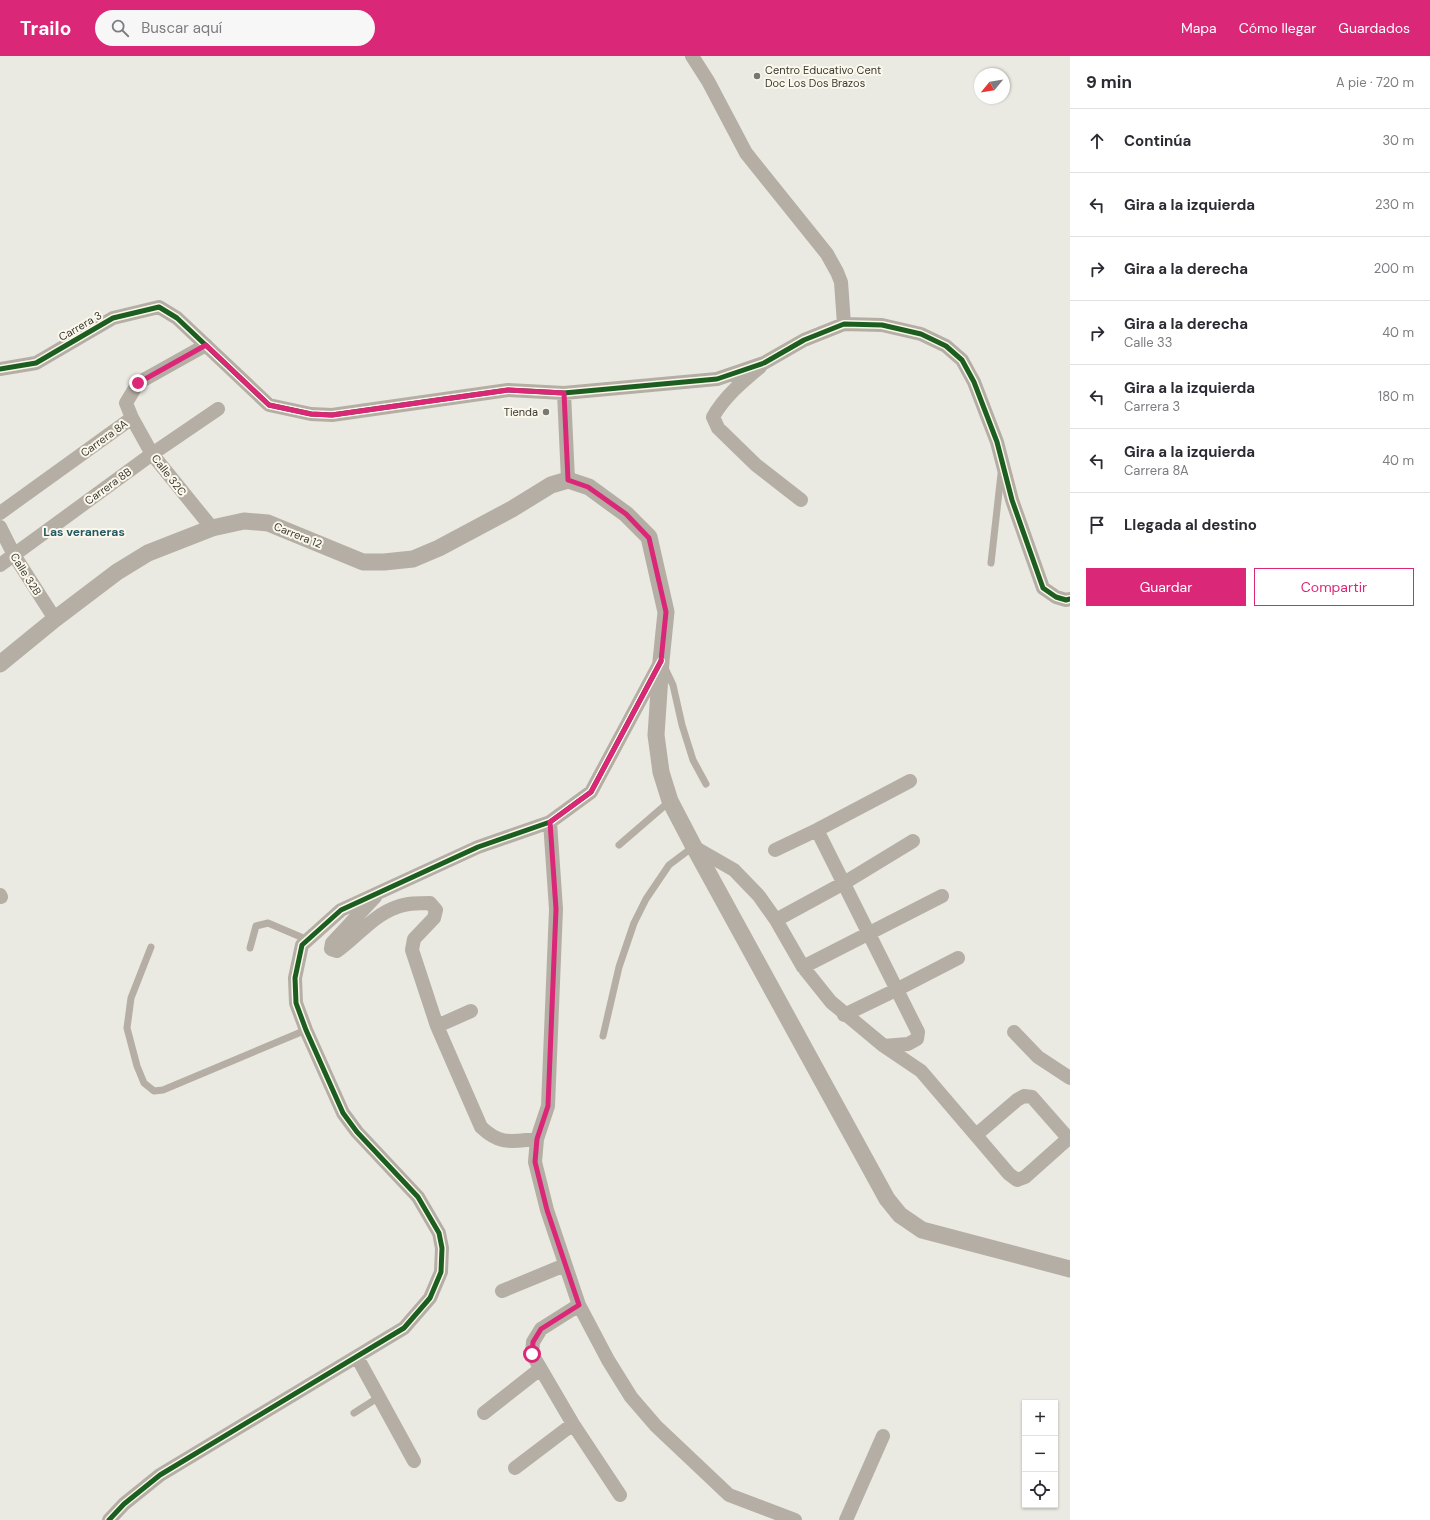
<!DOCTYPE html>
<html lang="es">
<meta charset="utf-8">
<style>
:root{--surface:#fff;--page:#f7f7f7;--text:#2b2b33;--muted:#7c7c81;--line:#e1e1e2;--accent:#db2777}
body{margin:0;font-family:"DM Sans",sans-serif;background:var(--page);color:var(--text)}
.controls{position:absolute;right:12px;bottom:12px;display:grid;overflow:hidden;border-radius:0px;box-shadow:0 1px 3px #0004}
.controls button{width:36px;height:36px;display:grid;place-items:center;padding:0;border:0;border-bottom:1px solid var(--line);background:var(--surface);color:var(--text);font:20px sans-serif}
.compass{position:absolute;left:974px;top:12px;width:36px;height:36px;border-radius:50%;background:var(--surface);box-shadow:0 1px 3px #0004;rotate:240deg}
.stop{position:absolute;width:12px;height:12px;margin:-9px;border:3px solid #db2777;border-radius:50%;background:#fff}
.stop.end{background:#db2777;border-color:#fff;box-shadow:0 1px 4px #0008}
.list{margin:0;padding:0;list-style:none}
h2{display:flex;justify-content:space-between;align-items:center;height:52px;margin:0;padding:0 16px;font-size:17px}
h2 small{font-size:13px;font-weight:400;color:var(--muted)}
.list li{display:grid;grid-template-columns:26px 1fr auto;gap:12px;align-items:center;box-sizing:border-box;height:64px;padding:0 16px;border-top:1px solid var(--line)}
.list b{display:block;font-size:15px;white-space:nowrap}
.list p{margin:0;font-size:13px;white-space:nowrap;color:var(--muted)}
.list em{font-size:13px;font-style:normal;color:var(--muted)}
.actions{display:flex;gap:8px;padding:12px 16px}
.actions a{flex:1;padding:9px 0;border:1px solid var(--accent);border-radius:0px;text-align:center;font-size:14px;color:var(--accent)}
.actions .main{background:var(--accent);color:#fff}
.icon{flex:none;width:22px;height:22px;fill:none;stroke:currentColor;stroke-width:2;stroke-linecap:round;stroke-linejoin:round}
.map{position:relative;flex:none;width:1070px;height:1464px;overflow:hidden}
header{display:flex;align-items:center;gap:24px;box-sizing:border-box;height:56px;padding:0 20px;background:var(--accent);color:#fff}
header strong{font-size:19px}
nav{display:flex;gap:22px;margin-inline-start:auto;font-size:14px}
.search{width:280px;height:36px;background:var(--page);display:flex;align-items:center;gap:10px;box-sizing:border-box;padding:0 14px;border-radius:22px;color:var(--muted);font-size:15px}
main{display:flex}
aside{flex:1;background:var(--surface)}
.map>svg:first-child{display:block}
</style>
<header>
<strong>Trailo</strong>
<div class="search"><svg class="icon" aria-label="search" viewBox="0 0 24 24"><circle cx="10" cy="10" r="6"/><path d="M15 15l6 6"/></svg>Buscar aquí</div>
<nav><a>Mapa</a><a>Cómo llegar</a><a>Guardados</a></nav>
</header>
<main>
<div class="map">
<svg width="1070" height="1464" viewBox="0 0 1070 1464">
<rect width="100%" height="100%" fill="#eae9e2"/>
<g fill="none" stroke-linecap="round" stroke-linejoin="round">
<path stroke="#b5aea5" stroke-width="7" d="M 991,507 L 1001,418
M 664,610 L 673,629 L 682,669 L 693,704 L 706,728
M 619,789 L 670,745
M 151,891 L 131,942 L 127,972 L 137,1010 L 144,1027 L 154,1035 L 163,1034 L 306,974
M 250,892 L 256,870 L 268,867 L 308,884
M 603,980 L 619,911 L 634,867 L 646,843 L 669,809 L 693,791
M 354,1357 L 379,1341"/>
<path stroke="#b5aea5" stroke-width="14" d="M 692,0 L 708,25 L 746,97 L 827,198 L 837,216 L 841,226 L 844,268
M 760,311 C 742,326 724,341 713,361 L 718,372 L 756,409 L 801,444
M 0,313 L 36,307 L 113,262 L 159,251 L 177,262 L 269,349 L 311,358 L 332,359 L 508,334 L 564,337 L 717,323 L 764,307 L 804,284 L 844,268 L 882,269 L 921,278 L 946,290 L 962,304 L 974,326 L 997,386 L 1012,444 L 1043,532 L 1056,541 L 1066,544 L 1070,543
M 564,337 L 568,424
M 132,362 L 152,398 L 212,472
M 0,457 L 132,362 L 126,347 L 138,327 L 206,289
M 0,471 L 14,499 L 55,563
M 0,509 L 152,398 L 218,353
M 550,766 L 556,853 L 548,1050 L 537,1083 L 535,1106 L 547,1154 L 579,1249 L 608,1304 L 631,1341 L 656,1370 L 729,1439 L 795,1464
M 817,774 L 918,976 L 917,983 L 908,988 L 884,990
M 694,791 L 734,814 L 759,840 L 776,864 L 803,911 L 831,946 L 884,990 L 921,1015 L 1009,1118 L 1017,1124 L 1025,1121 L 1070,1081
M 775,794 L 817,774 L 910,725
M 0,839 L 1,841
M 375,841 L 332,887 L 331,893 L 337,895 C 356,882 373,859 397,851 C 407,847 419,847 430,847 L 436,854 L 434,862 L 414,883 L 412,894 L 437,970 L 481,1071 C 501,1090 512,1085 537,1083
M 776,864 L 844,827 L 913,785
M 803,911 L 942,840
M 844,959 L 898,933 L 958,902
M 437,970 L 471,955
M 1014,976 L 1038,1001 L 1070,1022
M 976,1079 L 1017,1044 L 1024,1040 L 1032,1041 L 1068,1082
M 502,1235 L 565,1209
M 579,1249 L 541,1273 L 533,1286 L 532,1298 L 573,1368 L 620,1439
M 357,1301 L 414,1405
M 484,1357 L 540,1313
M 515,1412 L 573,1368
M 109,1464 L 124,1448 L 160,1419 L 404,1272 L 430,1242 L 441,1216 L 442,1192 L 439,1177 L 418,1141 L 357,1076 L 343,1057 L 306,974 L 296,947 L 295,922 L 302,889 L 341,854 L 478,791 L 550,766 L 591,736 L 660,607
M 846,1464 L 883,1380"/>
<path stroke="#b5aea5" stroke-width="17" d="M 0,608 L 55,563 L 117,516 L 148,497 L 212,472 L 244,465 L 268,467 L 363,506 L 384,506 L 413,503 L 439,492 L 512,453 L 551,429 L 568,424 L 589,431 L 626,458 L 649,481 L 666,556 L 661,605 L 656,679 L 661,716 L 670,745 L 694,791 L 887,1143 L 900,1159 L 922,1174 L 1070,1213"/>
<defs>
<path id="cycleway" d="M 0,313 L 36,307 L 113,262 L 159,251 L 177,262 L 269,349 L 311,358 L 332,359 L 508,334 L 564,337 L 717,323 L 764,307 L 804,284 L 844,268 L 882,269 L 921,278 L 946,290 L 962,304 L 974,326 L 997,386 L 1012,444 L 1043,532 L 1056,541 L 1066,544 L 1070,543
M 109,1464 L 124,1448 L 160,1419 L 404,1272 L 430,1242 L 441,1216 L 442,1192 L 439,1177 L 418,1141 L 357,1076 L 343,1057 L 306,974 L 296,947 L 295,922 L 302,889 L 341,854 L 478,791 L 550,766 L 591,736 L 661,605"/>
</defs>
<use href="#cycleway" stroke="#fbf8eb" stroke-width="8"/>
<use href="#cycleway" stroke="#1b5e20" stroke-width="5"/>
</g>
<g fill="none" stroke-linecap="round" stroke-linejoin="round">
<path stroke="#db2777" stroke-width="5" d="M 138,327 L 206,289 L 269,349 L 311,358 L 332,359 L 508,334 L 564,337 L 568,424 L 588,431 L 626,458 L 649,482 L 666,556 L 661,605 L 591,736 L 550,766 L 556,853 L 548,1050 L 537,1083 L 535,1106 L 547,1154 L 579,1249 L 541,1273 L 533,1286 L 532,1298"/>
</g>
<g fill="#787771" stroke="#fbf8eb" stroke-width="1.5">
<circle cx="757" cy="20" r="4"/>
<circle cx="546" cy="356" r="4"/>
</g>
<g text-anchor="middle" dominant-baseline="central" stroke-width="4" stroke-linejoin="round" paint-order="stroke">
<g font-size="11" fill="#3a3934" stroke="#fbf8eb" text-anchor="start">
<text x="765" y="14">Centro Educativo Cent<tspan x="765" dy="13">Doc Los Dos Brazos</tspan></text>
<text x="538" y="356" text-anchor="end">Tienda</text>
</g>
<g font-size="11" fill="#3a3934" stroke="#fbf8eb">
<text transform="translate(80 270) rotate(-30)">Carrera 3</text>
<text transform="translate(104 382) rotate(-36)">Carrera 8A</text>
<text transform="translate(169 419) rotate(52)">Calle 32C</text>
<text transform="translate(108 430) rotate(-36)">Carrera 8B</text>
<text transform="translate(298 479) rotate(22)">Carrera 12</text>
<text transform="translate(26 518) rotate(58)">Calle 32B</text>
</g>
<g font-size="12" font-weight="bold" fill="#235a65" stroke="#fbf8eb">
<text x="84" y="476">Las veraneras</text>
</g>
</g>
</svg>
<div class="controls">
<button>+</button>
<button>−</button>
<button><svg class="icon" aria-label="locate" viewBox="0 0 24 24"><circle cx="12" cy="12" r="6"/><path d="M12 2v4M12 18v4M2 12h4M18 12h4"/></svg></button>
</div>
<svg class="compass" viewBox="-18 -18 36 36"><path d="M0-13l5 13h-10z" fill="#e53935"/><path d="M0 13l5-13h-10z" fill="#7c7c81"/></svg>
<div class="stop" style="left:532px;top:1298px"></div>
<div class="stop end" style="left:138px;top:327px"></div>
</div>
<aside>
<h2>9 min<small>A pie · 720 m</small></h2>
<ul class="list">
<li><svg class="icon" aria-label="ahead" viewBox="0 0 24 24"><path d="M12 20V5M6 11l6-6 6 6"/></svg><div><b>Continúa</b></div><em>30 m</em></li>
<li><svg class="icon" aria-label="left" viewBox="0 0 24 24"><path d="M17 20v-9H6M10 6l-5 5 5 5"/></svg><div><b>Gira a la izquierda</b></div><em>230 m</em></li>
<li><svg class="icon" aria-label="right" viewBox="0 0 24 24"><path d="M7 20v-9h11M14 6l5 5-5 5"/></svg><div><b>Gira a la derecha</b></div><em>200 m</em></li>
<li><svg class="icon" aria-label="right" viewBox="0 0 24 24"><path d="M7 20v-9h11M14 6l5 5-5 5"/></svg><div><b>Gira a la derecha</b><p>Calle 33</p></div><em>40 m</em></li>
<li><svg class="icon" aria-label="left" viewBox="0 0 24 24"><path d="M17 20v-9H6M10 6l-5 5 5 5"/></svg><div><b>Gira a la izquierda</b><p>Carrera 3</p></div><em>180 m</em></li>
<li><svg class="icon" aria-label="left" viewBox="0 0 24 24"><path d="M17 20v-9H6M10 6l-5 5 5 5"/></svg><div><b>Gira a la izquierda</b><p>Carrera 8A</p></div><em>40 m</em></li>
<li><svg class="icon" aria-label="arrive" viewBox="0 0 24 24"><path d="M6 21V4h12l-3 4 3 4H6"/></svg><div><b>Llegada al destino</b></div></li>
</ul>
<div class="actions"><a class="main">Guardar</a><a>Compartir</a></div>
</aside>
</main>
